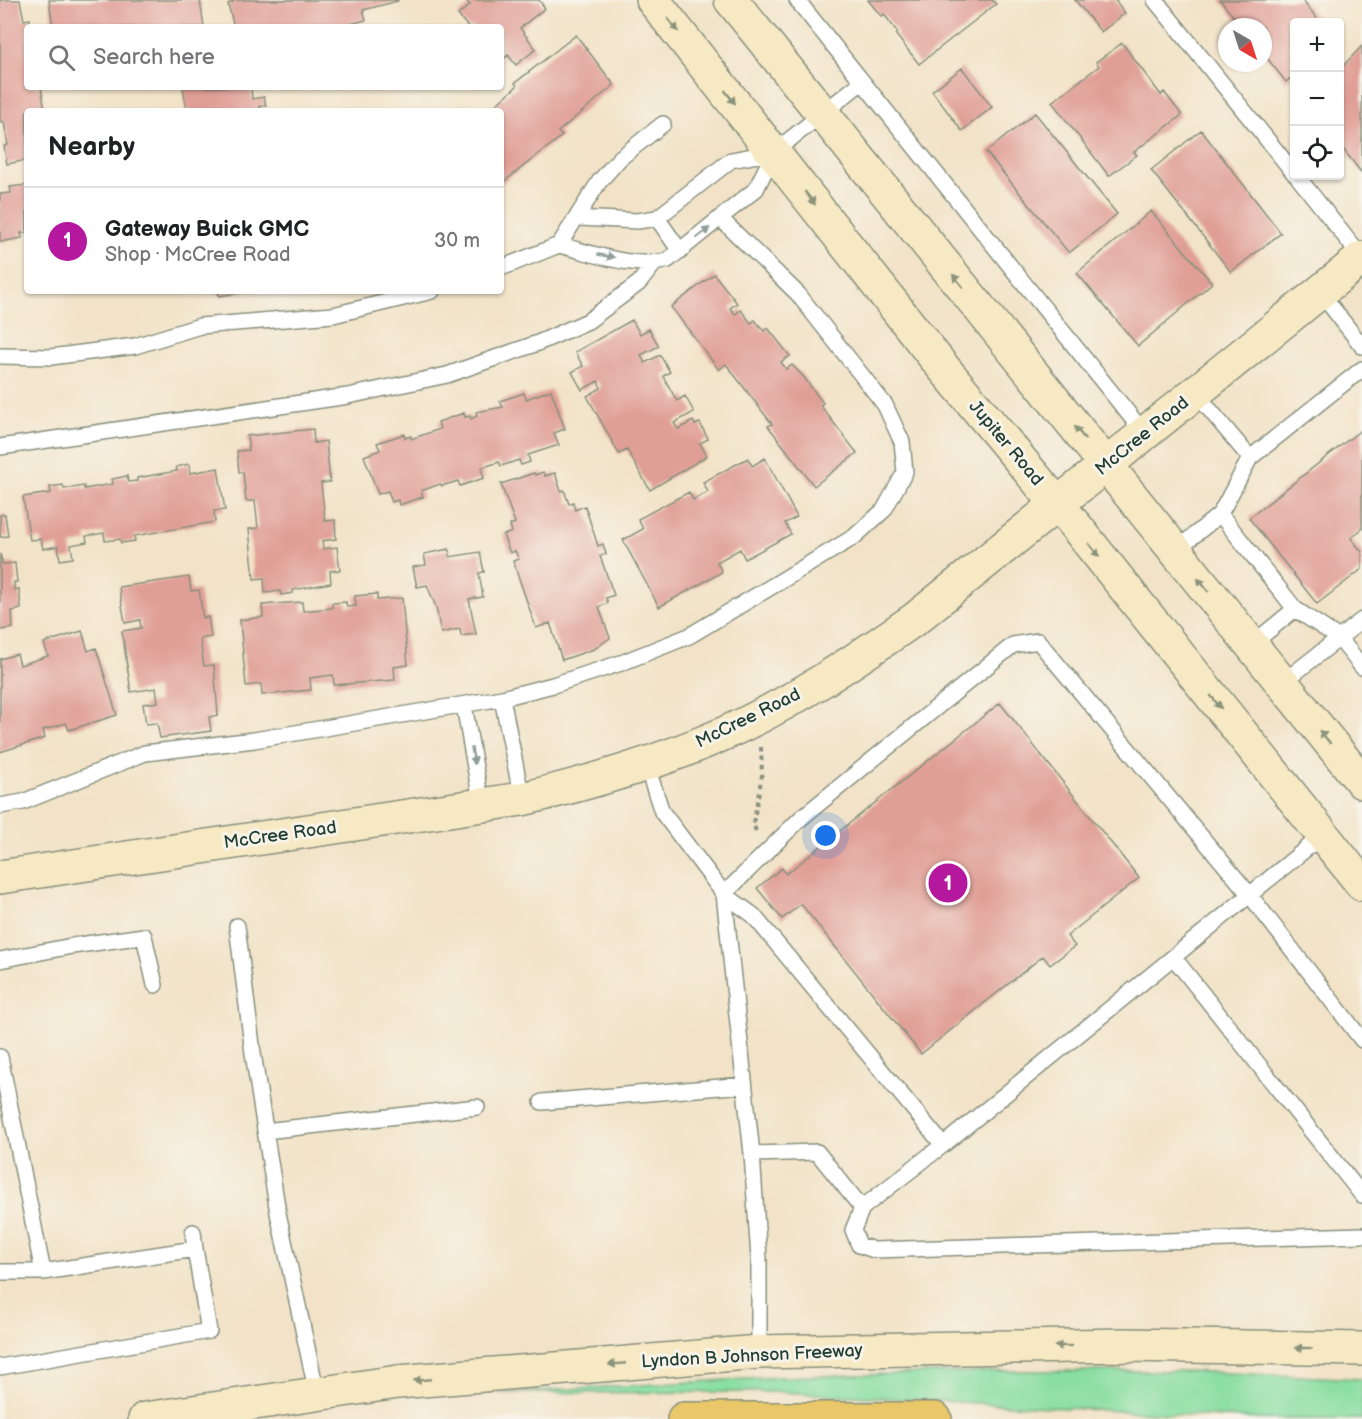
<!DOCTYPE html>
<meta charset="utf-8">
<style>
:root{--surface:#fff;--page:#f6f6f6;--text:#202124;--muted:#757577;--line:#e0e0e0;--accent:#b5179e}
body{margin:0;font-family:"Balsamiq Sans",sans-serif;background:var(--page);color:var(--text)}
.controls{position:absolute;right:18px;top:18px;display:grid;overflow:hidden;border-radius:6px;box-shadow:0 2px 4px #0004}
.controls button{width:54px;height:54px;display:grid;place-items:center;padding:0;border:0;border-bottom:2px solid var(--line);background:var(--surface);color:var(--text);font:30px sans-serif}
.compass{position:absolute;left:1218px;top:18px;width:54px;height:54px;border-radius:50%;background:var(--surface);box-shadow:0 2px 4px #0004;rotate:141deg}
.you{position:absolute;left:826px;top:836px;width:21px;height:21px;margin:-15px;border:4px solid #fff;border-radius:50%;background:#1a73e8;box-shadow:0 0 0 9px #1a73e833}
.badge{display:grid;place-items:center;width:39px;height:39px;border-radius:50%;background:var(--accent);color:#fff;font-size:20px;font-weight:700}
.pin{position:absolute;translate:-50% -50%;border:3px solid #fff;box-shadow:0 2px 6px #0006}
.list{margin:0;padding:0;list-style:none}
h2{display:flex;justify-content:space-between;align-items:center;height:78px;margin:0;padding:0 24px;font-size:26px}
h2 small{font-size:20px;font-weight:400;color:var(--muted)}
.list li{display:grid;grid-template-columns:39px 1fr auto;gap:18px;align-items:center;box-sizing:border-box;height:108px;padding:0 24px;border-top:2px solid var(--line)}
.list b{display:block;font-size:22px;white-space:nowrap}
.list p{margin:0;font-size:20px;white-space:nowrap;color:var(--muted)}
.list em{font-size:20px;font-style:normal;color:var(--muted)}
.icon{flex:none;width:33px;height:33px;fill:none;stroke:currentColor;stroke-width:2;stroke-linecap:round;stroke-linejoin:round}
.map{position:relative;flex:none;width:1362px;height:1419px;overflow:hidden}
.search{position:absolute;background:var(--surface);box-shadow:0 2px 4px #0004;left:24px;top:24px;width:480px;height:66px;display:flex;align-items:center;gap:15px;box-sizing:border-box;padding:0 21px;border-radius:6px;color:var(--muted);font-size:22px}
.panel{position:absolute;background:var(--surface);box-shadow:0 2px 4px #0004;left:24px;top:108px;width:480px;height:186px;border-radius:6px}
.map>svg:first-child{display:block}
</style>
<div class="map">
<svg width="1362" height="1419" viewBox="0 0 1362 1419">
<rect width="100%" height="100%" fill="#f7f3e8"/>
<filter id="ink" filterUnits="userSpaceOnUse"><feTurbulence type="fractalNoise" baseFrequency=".0167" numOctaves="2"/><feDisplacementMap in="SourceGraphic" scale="12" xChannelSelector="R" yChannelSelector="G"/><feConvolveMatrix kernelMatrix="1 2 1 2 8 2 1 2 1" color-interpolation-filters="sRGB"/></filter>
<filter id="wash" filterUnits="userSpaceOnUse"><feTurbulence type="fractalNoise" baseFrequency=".008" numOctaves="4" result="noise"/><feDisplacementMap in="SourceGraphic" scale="24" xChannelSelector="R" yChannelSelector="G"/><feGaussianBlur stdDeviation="1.35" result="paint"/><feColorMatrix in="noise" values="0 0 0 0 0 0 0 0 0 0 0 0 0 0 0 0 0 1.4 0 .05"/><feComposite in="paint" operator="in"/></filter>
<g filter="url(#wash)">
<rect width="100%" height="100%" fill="#f2e3c8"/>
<path fill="#88dea1" stroke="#548e6a" stroke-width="1.5" d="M 1003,1371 L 1188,1371 L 1362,1379 L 1362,1419 L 1261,1419 L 779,1392 L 499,1393 L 781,1377 Z"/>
<g id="blocks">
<path fill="#e09f96" d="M 0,0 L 20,0 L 24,20 L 30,19 L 31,27 L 27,27 L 27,87 L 41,87 L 45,111 L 27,111 L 27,160 L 7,164 L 4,146 L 8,145 L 4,122 L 1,122 L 0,119 Z
M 49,0 L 200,0 L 204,27 L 53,27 Z
M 232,0 L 398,0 L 398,1 L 363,10 L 366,20 L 339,27 L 234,27 L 228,4 L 233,2 Z
M 466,0 L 539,0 L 545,8 L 520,28 L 536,49 L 516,65 L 508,55 L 501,61 L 501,27 L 468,27 L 458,15 L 470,5 Z
M 868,0 L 992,0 L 996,4 L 919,64 L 896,35 L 898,33 L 884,14 L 881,16 Z
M 1075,0 L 1115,0 L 1125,13 L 1101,32 Z
M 1220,0 L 1302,0 L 1320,22 L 1294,22 L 1294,75 L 1286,82 L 1263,53 L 1263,27 L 1242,27 Z
M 576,35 L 614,85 L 558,132 L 562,136 L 501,184 L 501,111 L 489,111 L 517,86 L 515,83 Z
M 1122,43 L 1161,95 L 1164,92 L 1182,115 L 1134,152 L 1137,155 L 1109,176 L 1052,102 L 1099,66 L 1096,62 Z
M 1362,46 L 1362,171 L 1361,172 L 1340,145 L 1340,69 Z
M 962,68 L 992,107 L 962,131 L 932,91 Z
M 183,87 L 251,87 L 252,99 L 264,97 L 266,106 L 260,106 L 261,111 L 187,111 Z
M 1035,113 L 1117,214 L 1069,253 L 986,152 Z
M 1201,130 L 1281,233 L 1231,272 L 1151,170 Z
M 27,185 L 27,233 L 21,233 L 22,238 L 0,242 L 0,194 L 11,193 L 10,187 Z
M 1151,211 L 1212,283 L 1138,346 L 1077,273 Z
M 714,274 L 737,303 L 730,308 L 735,314 L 741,310 L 751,323 L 755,320 L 764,331 L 768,328 L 790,356 L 781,362 L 786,369 L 792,365 L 803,376 L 823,403 L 820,405 L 857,453 L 814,486 L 768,426 L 772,424 L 726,364 L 719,370 L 671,307 Z
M 218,291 L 246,291 L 246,292 L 219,296 Z
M 632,320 L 640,334 L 649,329 L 659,346 L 641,355 L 645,363 L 660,355 L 670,372 L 663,376 L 677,401 L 685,396 L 694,412 L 674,423 L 678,429 L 693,421 L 695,425 L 700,423 L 708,439 L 700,443 L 707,456 L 650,490 L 627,450 L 619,454 L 587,396 L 601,388 L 598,381 L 582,390 L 572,372 L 583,366 L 575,352 Z
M 551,390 L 565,429 L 554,433 L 559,445 L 528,455 L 530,462 L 521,465 L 519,460 L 501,466 L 499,462 L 481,468 L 484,478 L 460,486 L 458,481 L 442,486 L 440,484 L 421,491 L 423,497 L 399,505 L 398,500 L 392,502 L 388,491 L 378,494 L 364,456 L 380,450 L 377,443 L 404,434 L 405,438 L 411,436 L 411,439 L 440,429 L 438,422 L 464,413 L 465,417 L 470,416 L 471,419 L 477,416 L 476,412 L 503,407 L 500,401 L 524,393 L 526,399 Z
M 313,429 L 314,443 L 326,441 L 330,482 L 321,483 L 325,521 L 335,520 L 336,539 L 322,541 L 323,549 L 337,547 L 340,570 L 330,571 L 331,583 L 293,590 L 293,593 L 281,595 L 280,591 L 265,593 L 264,578 L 254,579 L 249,529 L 258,528 L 255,501 L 246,501 L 243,472 L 239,472 L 237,451 L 249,450 L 247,436 Z
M 1362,429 L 1362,529 L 1351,538 L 1362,552 L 1362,569 L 1317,604 L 1249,518 Z
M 748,458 L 752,466 L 765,458 L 797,517 L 785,523 L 791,534 L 745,559 L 740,549 L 717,562 L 722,572 L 659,607 L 623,540 L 643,529 L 638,519 L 689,492 L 693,500 L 708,492 L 703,482 Z
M 189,464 L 190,473 L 218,468 L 225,510 L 214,511 L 215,522 L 134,536 L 135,541 L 121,543 L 120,539 L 105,541 L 104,533 L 86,536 L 87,542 L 71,545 L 73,558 L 60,560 L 58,546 L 43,549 L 41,539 L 30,540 L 23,497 L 51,493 L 50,487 L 63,485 L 64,489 L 84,486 L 84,489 L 113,484 L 112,479 L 127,476 L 128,482 L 137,481 L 137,478 L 177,471 L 176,467 Z
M 543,472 L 545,476 L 555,473 L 561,491 L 564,490 L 569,504 L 573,502 L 575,510 L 585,506 L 598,546 L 603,544 L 606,554 L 600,556 L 614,595 L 606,598 L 608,603 L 599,607 L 610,638 L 594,649 L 562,660 L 550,623 L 536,628 L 513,561 L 519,559 L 515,551 L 510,553 L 503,535 L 512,532 L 510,525 L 515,523 L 501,484 L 534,473 L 535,475 Z
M 5,514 L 8,536 L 0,537 L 0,515 Z
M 449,549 L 450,557 L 480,552 L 484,572 L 479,573 L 483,597 L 469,599 L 476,634 L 461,636 L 460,629 L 441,633 L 436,607 L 427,585 L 417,587 L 413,567 L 426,565 L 424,554 Z
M 0,554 L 3,564 L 15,563 L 17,582 L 14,582 L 14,590 L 19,589 L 21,609 L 12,611 L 13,628 L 0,630 Z
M 189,577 L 191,591 L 199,590 L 203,618 L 208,617 L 211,637 L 200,639 L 204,666 L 214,665 L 218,715 L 209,717 L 211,731 L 160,738 L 157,723 L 146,724 L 143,704 L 158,702 L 156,688 L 131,692 L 122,631 L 141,628 L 140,620 L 125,623 L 119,587 Z
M 377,594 L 377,600 L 402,598 L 408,665 L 394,667 L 395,680 L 334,685 L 333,675 L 310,678 L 311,690 L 262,695 L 261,684 L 246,686 L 240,620 L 263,617 L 262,605 L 302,602 L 303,611 L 332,608 L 332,603 L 346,602 L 347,607 L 356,606 L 355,596 Z
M 82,631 L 88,651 L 96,648 L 117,715 L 69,730 L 66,723 L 43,730 L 45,738 L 0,752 L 0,659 L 17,654 L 20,665 L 48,656 L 44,643 Z
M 1000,703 L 1139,878 L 1067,936 L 1075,946 L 1050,965 L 1043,956 L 921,1054 L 801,904 L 782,919 L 757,888 L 782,868 L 786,874 Z"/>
</g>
</g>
<g filter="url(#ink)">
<use href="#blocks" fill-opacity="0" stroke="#88907e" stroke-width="1.5"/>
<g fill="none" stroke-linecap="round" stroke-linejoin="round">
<defs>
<path id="lane" d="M 797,0 L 1144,433
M 1155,0 L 1294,173
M 1297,176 L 1362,258
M 579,218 L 637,221 L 657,218 L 731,160 L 774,152
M 657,218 L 680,251
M 559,245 C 592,253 635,270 668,260 L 756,189 L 774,152 L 862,82
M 501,268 L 559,245 L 599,182 L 620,158 L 663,124
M 1320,292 L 1362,346
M 0,356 L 51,357 L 135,346 L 200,326 L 333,315 L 432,291
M 1195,392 L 1250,458 L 1220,514
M 0,447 L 348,396 L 447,375 L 538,343 L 588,321 L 639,283 L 654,264
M 1250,458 L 1362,369
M 1175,551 L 1220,514 L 1295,609 L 1251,645
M 1295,609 L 1339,638 L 1362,667
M 1282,683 L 1362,620
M 502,698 L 522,799
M 464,705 L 482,807
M 646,764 L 662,812 L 724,894 L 753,915 L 943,1145 L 1323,835
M 0,806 L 23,802 L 145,753 L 254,740 L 502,698 L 553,685 L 621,663 L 689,636 L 854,537 L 884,510 L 905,472 L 902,442 L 885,405 L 798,294 L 721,219
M 237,926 L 253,1053 L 278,1213 L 317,1394
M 1174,958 L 1362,1195
M 0,960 L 72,946 L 144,936 L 155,985
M 0,1057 L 43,1272
M 542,1102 L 744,1085
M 265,1131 L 477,1107
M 752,1154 L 817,1152 L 862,1208 L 853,1230 L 859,1245 L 874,1250 L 1362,1235
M 862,1208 L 943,1145
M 193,1232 L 195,1249
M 0,1272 L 43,1272 L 195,1249 L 209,1331 L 0,1367
M 759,1352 L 759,1259 L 752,1154 L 724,894 L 800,819 L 1013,645 L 1038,641 L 1249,894 L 1362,1040"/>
<path id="secondary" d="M 653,0 L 941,365 L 1078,529 L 1362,884
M 731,0 L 1362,782
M 0,877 L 522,799 C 606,779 692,753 768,712 C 819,685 867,652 915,619 L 1362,258
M 145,1419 L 398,1382 L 759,1352 L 1122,1345 L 1362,1349"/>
<path id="highway" d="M 684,1419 L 935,1419"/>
</defs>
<use href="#lane" stroke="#88907e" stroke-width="18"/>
<use href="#secondary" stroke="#88907e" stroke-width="36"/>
<use href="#highway" stroke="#88907e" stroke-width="36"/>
<path stroke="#88907e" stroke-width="4" stroke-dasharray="4.5 4.5" stroke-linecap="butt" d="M 756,831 L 753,824 L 762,775 L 761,747"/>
<use href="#lane" stroke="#fff" stroke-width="15"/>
<use href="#secondary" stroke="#f7e9c3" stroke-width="33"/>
<use href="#highway" stroke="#eac769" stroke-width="33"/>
</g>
<defs><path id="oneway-solid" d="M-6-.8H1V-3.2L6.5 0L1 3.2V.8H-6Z" transform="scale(1.5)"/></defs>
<g fill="#8b937c">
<use href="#oneway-solid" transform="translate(673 25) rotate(51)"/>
<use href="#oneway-solid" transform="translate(730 97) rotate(52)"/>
<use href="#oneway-solid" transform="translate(810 198) rotate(52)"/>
<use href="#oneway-solid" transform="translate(958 281) rotate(-129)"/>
<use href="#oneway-solid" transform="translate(1080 433) rotate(-129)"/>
<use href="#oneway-solid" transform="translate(1094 550) rotate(51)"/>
<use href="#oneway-solid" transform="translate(1203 585) rotate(-129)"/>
<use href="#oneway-solid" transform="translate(1216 702) rotate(51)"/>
<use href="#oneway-solid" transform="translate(1325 737) rotate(-129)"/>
<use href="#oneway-solid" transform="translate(1063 1346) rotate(179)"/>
<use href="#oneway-solid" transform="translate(1304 1348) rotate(-179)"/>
<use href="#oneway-solid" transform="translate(617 1364) rotate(175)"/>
<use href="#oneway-solid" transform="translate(422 1380) rotate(175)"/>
</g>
<g fill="#8f9e9a">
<use href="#oneway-solid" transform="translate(703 233) rotate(-38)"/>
<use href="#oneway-solid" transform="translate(606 256) rotate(11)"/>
<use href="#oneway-solid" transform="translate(473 756) rotate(80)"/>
</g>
</g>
<g text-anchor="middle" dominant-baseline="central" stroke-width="6" stroke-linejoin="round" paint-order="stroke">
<g font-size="18" fill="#1f3d34" stroke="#f7f3e8">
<text transform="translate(1142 436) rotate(-39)">McCree Road</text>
<text transform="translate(1006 443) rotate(50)">Jupiter Road</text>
<text transform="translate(748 718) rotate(-26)">McCree Road</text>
<text transform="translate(280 835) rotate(-8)">McCree Road</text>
<text transform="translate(752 1356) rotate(-3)">Lyndon B Johnson Freeway</text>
</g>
</g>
</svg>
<div class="controls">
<button>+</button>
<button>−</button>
<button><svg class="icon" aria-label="locate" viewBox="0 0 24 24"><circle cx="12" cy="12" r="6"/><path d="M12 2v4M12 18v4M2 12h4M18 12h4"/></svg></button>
</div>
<svg class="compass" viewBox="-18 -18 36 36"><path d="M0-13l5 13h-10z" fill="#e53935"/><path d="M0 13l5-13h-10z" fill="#757577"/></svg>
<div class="you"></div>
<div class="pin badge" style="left:948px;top:883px">1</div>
<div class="search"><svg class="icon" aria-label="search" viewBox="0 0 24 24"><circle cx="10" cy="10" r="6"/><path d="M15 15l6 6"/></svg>Search here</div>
<section class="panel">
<h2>Nearby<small></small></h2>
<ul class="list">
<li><span class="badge">1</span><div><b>Gateway Buick GMC</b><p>Shop · McCree Road</p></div><em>30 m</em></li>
</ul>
</section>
</div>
